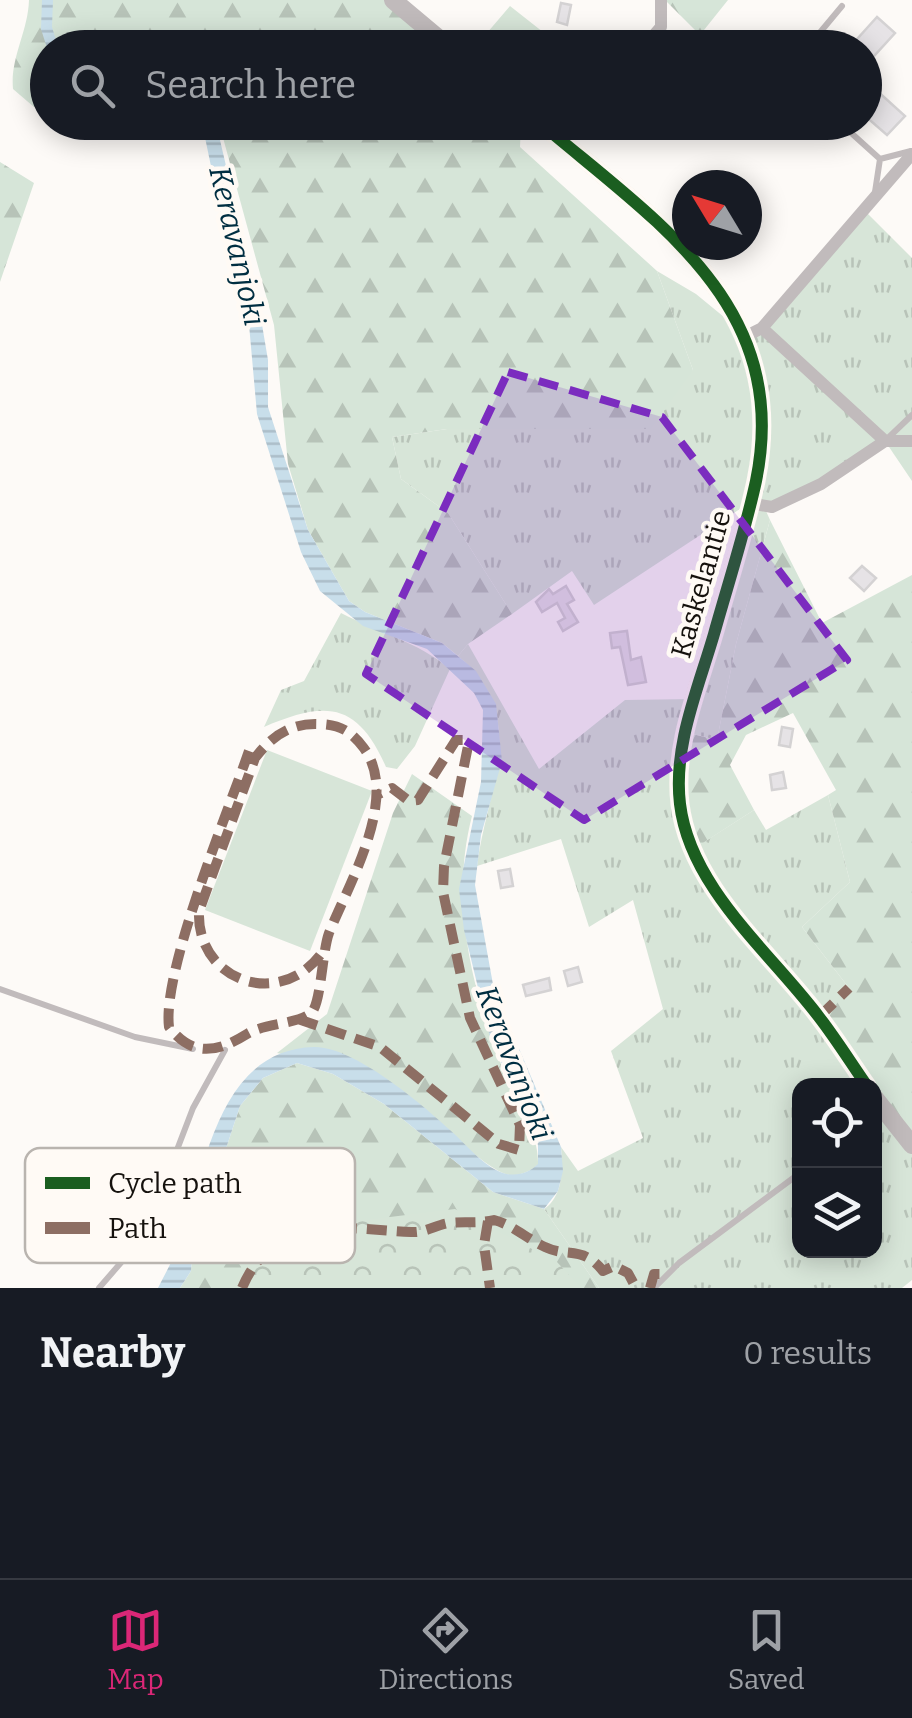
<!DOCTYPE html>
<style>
:root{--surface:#171b24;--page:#20242c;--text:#f1f3f6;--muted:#9ea1a6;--line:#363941;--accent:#db2777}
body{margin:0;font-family:Bitter,serif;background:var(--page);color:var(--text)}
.controls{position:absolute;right:30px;bottom:30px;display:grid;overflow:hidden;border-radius:20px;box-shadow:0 5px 25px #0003}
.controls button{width:90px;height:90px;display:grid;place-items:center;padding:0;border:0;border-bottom:2px solid var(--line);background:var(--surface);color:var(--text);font:50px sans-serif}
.compass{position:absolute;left:672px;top:170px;width:90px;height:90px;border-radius:50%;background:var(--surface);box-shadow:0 5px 25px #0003;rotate:308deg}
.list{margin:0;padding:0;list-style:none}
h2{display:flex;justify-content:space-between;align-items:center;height:130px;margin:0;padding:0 40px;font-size:42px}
h2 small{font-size:32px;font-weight:400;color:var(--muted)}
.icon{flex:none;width:55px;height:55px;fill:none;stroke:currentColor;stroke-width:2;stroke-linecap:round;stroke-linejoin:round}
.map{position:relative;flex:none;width:912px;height:1288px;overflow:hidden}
.search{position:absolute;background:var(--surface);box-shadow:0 5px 25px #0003;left:30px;right:30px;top:30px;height:110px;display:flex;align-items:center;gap:25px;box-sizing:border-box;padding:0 35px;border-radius:55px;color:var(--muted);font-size:38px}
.sheet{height:290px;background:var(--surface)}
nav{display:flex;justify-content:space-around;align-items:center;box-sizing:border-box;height:140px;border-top:2px solid var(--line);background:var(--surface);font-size:28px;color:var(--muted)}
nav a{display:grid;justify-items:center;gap:5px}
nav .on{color:var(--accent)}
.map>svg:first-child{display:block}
</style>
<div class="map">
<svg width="912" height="1288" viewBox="0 0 912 1288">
<defs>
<pattern id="grass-tufts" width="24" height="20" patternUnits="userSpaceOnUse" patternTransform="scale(2.5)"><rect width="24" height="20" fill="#d7e5d8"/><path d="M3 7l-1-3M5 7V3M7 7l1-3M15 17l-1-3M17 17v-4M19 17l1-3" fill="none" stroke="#b8c3b8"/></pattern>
<pattern id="forest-firs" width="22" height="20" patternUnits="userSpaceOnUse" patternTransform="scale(2.5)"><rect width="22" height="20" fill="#d6e5d8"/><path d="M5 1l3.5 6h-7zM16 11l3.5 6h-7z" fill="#b7c3b8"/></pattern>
<pattern id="park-crowns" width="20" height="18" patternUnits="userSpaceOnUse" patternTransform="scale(2.5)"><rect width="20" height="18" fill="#d7e5d8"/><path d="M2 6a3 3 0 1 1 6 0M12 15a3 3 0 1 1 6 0" fill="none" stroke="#b8c3b8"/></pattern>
<pattern id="water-rules" width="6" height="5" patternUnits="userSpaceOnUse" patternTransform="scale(2.5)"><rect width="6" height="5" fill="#c8deea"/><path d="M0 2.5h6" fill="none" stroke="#abbdc8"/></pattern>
</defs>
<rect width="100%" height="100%" fill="#fdfaf7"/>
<path fill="url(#grass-tufts)" d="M 510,6 L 562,47 L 475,47 Z
M 864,210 L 912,258 L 912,441 L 885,441 L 772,507 L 749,503 L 594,605 L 572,571 L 512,614 L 448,513 L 401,479 L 392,437 L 447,429 L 693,370 L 657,271 L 696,294 L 752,340 Z
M 747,511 L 766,511 L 770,520 L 736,644 L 717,740 L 685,732 L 693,849 L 754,810 L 766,830 L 828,795 L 850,882 L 802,927 L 849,988 L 867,1085 L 800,1086 L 800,1250 L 874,1250 L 875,1097 L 912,1145 L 912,1280 L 902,1288 L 599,1288 L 544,1209 C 563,1197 563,1168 561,1147 L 578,1171 L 643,1138 L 611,1051 L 663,1009 L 633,900 L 589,927 L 561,839 L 477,866 C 487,787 531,719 458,656 L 468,644 L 539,769 L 625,700 L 694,699 Z
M 341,613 C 378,632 418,642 450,669 L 415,746 L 397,769 L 386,767 C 357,701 325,701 264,727 L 281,690 L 304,681 Z"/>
<path fill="url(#forest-firs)" d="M 29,0 L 393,0 L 449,47 L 48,48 L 47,109 L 34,107 L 13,89 C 10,58 28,32 29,0 Z
M 665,0 L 728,0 L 700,35 Z
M 219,123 L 521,123 L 520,147 L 657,271 L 693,370 L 651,429 L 447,429 L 392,437 L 401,479 L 448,513 L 512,614 L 468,644 L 458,656 L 442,643 L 365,612 L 349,601 L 308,530 L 288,464 L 274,325 Z
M 0,162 L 34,183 L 0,282 Z
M 885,441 L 912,441 L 912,481 Z
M 770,520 L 822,623 L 912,575 L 912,1145 L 819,1017 L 849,988 L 802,927 L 850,882 L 828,795 L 836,790 L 793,713 L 746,735 L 730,765 L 754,810 L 692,850 L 680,804 L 684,732 L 717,740 L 736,644 Z
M 412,774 L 472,816 C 449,904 473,996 507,1079 C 519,1109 539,1132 538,1165 C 530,1171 521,1176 510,1175 C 486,1173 411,1095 382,1078 C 354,1062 308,1060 277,1053 L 327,1014 L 393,813 Z
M 297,1063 L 333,1074 L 384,1104 L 493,1192 L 544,1209 L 599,1288 L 180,1288 L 191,1271 L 193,1249 L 240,1106 L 263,1078 Z"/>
<path fill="url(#park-crowns)" d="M 455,1209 L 557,1262 L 581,1288 L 228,1288 L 276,1231 Z"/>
<path fill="#d7e5d8" d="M 267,750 L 372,791 L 310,951 L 205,910 Z"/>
<path fill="url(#water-rules)" d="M 42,0 L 53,0 L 52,27 L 58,47 L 47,48 L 41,29 Z
M 202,123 L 216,123 L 259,307 L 268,360 L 268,407 L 308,530 L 349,601 L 365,612 L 442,643 L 476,671 L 496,704 L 502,761 L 481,835 L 475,885 L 494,990 L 561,1147 L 563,1171 L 558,1191 L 544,1209 L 493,1192 L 384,1104 L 333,1074 L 297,1063 L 263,1078 L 240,1106 L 193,1249 L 191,1271 L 180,1288 L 158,1288 C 167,1270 178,1251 184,1232 C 205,1161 222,1049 314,1047 C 353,1046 421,1103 450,1130 C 466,1144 483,1166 503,1173 C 516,1177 529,1173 538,1164 L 538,1145 L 490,1037 L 464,930 L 459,889 L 481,782 L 483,710 L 474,693 L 427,649 L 363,626 L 320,591 L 301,552 L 257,414 L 246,291 L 223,224 Z"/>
<path fill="#e6e3e6" stroke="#d4d2d3" stroke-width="2.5" d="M 561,3 L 571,5 L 567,25 L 557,22 Z
M 877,17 L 895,33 L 864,67 L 864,48 L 849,48 Z
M 864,79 L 905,116 L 887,135 L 864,115 Z
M 862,566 L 876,578 L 864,591 L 850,578 Z
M 566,586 L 574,600 L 567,604 L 578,622 L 563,631 L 558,622 L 565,618 L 557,603 L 542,612 L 536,602 L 549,589 L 553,594 Z
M 627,631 L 631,660 L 641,657 L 646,682 L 628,685 L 620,647 L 612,648 L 610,633 Z
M 782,727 L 793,729 L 790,747 L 779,745 Z
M 783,772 L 786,788 L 772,790 L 770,775 Z
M 510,869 L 513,886 L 501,888 L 498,871 Z
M 578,967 L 582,982 L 568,986 L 564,971 Z
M 549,978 L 551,990 L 526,996 L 523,985 Z"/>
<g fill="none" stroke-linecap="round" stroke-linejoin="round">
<path stroke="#c1bbbc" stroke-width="6" d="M 807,48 L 842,6
M 839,122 L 880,159 L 875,192
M 880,159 L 911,151
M 888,438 L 912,415
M 0,989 L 135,1037 L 193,1049
M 99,1288 L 144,1236 L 193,1108 L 225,1050
M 654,1288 L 679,1263 L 800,1173"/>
<path stroke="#c1bbbc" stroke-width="12" d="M 643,48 L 661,27 L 661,0
M 562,142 L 578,122
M 762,328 L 885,441
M 746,336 L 762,328 L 912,154
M 749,503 L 772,507 L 821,484 L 885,441 L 912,441"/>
<path stroke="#c0babb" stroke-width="18" d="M 393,0 L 450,48
M 539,122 C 655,221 792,305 756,481 C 745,532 728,584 714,634 C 698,689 673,746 680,804 C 690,888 771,953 819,1017 C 836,1039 851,1063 867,1086
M 874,1097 L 912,1145"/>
<path stroke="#8d6e63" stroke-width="10" stroke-dasharray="20 10" stroke-linecap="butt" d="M 249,751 C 228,812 162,971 169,1027 C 193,1058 218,1052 247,1034 C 265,1023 299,1024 311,1013 C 321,1005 322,952 329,933 C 349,883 401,796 363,747 C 351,731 339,724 318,724 C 290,723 271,737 255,758 L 199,911 C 196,981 279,1010 321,954
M 819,1017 L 849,988
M 298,1019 L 380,1047 L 499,1144 L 519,1150 L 520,1125 L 470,1018 L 443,892 L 444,866 L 468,746 L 464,740 L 456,740 L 418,800 L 409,801 L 392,788 L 379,794
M 488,1221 L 484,1245 L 490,1288
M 242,1288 C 275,1211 345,1229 411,1232 C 425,1233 436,1225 449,1223 C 465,1221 478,1224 494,1220 C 513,1225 527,1239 545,1247 C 568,1258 582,1245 603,1271 L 614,1266 L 628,1273 L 636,1288
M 650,1288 L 654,1274 L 668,1274"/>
<defs>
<path id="cycleway" d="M 539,122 C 655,221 792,305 756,481 C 745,532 728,584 714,634 C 698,689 673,746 680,804 C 690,888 771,953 819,1017 C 836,1039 851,1063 867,1086"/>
</defs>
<use href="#cycleway" stroke="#fffaf5" stroke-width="19"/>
<use href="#cycleway" stroke="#1b5e20" stroke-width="12"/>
</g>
<path fill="#7b2cbf" fill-opacity="0.2" stroke="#7b2cbf" stroke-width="8" stroke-dasharray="20 12" stroke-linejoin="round" d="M 508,372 L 662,417 L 847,660 L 584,820 L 366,674 Z"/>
<g text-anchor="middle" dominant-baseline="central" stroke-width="9" stroke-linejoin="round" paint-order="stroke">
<g font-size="28" fill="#15110d" stroke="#fffaf5">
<text transform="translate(701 584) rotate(-74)">Kaskelantie</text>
</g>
<g font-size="30" font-style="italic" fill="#002e41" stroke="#fffaf5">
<text transform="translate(237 246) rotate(77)">Keravanjoki</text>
<text transform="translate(514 1063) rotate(69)">Keravanjoki</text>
</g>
</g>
<rect x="25" y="1148" width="330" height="115" rx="15" fill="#fffaf5" stroke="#b9b4af" stroke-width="2.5"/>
<rect x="45" y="1177" width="45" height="12" fill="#1b5e20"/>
<rect x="45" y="1222" width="45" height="12" fill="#8d6e63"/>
<g font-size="28" fill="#15110d">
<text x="108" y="1193">Cycle path</text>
<text x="108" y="1238">Path</text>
</g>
</svg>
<div class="controls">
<button><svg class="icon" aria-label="locate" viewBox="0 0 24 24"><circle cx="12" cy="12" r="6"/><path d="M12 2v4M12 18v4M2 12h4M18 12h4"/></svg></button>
<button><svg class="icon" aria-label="layers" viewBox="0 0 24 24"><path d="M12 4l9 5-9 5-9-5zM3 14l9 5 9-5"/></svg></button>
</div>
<svg class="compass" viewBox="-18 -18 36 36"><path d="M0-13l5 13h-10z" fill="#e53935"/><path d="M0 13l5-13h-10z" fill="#9ea1a6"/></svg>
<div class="search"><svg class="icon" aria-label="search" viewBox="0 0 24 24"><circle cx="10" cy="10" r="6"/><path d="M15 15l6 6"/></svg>Search here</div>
</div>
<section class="sheet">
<h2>Nearby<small>0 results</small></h2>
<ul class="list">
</ul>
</section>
<nav>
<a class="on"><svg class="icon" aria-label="map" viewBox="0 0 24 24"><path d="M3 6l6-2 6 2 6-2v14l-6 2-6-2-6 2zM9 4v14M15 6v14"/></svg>Map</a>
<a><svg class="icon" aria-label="directions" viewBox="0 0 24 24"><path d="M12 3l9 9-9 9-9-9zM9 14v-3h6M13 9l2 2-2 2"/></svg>Directions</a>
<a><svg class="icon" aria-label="saved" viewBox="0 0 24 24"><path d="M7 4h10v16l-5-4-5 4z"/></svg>Saved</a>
</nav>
